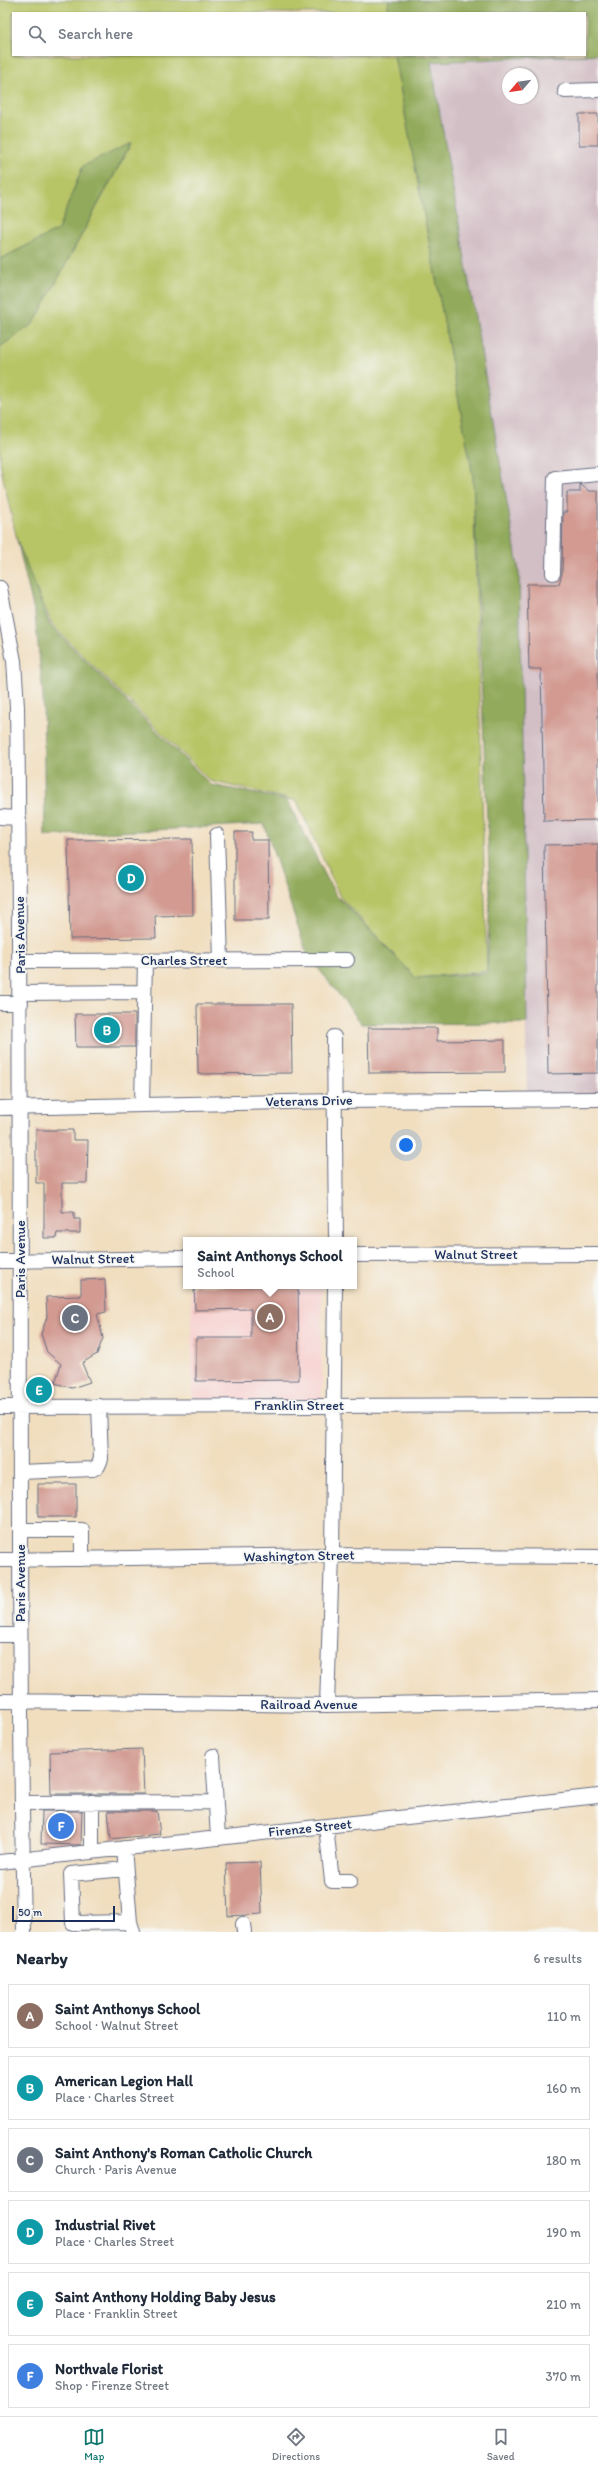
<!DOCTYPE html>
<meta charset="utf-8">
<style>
:root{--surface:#fff;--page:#f6f6f7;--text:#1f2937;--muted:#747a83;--line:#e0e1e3;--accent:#0f766e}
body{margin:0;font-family:Itim,sans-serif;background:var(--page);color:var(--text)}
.compass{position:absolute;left:502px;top:68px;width:36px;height:36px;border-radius:50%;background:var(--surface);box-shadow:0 1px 3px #0004;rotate:241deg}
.scale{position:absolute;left:12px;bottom:10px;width:103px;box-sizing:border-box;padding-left:4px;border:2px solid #1b2f5e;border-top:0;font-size:11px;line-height:14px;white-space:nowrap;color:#1b2f5e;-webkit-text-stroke:3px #f6f6f2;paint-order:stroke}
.you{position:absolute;left:406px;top:1145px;width:14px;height:14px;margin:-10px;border:3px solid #fff;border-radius:50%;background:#1a73e8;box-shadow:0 0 0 6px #1a73e833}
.badge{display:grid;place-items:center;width:26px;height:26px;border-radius:50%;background:var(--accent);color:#fff;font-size:13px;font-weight:700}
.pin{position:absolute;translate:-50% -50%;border:2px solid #fff;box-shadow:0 1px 4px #0006}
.popup{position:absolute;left:183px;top:1237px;width:174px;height:52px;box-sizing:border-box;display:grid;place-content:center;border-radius:0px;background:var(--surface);filter:drop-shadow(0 1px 3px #0005);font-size:13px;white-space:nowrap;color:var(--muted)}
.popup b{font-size:15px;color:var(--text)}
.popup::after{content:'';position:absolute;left:50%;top:100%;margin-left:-8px;border:8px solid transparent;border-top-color:var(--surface)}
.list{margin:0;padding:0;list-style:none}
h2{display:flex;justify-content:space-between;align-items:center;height:52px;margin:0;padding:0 16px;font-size:17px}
h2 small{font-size:13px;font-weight:400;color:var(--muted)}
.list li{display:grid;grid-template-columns:26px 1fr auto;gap:12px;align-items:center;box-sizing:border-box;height:64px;margin:0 8px 8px;padding:0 8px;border:1px solid var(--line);border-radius:0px}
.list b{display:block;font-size:15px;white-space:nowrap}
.list p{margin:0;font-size:13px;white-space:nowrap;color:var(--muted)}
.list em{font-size:13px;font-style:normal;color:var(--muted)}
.icon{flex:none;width:22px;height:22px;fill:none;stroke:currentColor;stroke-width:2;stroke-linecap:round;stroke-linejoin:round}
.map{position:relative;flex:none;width:598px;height:1932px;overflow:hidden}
.search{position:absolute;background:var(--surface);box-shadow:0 1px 3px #0004;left:12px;right:12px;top:12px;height:44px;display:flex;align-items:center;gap:10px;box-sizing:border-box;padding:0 14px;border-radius:0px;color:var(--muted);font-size:15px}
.sheet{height:484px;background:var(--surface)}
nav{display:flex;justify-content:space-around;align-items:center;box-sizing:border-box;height:56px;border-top:1px solid var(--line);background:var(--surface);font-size:11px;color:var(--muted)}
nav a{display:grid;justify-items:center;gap:2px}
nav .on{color:var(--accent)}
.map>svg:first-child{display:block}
</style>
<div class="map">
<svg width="598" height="1932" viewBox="0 0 598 1932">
<rect width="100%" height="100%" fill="#f6f6f2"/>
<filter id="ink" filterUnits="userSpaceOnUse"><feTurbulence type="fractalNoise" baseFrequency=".025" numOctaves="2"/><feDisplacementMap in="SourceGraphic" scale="8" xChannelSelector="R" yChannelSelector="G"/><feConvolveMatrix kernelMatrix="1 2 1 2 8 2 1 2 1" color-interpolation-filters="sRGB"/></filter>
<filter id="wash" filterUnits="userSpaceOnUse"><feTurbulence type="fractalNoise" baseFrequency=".012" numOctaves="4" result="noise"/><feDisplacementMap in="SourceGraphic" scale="16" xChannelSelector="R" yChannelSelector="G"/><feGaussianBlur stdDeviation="0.9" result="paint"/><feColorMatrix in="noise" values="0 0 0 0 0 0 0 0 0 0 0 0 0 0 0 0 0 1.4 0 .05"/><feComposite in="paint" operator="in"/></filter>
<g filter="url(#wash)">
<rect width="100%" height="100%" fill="#f1debf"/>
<path fill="#f7d0cf" d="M 191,1286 L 321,1286 L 322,1401 L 192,1401 Z"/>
<path fill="#d2bec5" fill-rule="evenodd" d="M 598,54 L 598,1101 L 527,1103 L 519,572 L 431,61 ZM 508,74 L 532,74 L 532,98 L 508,98 Z"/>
<path fill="#b8c566" stroke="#6a7a62" d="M 0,0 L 389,0 L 387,13 L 13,13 L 13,55 L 394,55 L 473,476 L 487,971 L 416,978 L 340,897 L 297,801 L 210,781 L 53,626 L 32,580 L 17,540 L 0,464 L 0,347 L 34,323 L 131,144 L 83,166 L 58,230 L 0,259 Z"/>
<path fill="#92aa5b" stroke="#566c5c" d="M 389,0 L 598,0 L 598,54 L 585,55 L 585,13 L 387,13 Z
M 394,55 L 585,55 L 431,62 L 519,572 L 527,1023 L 362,1024 L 307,954 L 264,824 L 45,836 L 43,696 L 35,615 L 17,540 L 50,625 L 211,785 L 287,800 L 335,894 L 416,978 L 487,973 L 490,893 L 473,476 Z
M 131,143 L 34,323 L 0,347 L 0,259 L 58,230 L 83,166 Z"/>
<g id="blocks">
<path fill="#d29a91" d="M 579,114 L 598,114 L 598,145 L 579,145 Z
M 580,484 L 589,491 L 598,491 L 598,820 L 544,821 L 541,669 L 529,669 L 527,584 L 559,584 L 562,573 L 563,512 L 567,512 L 567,492 L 580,492 Z
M 235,832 L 252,832 L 251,840 L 268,840 L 269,920 L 235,920 Z
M 192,839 L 193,915 L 155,916 L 156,938 L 70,939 L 68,840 Z
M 598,844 L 598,1073 L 548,1074 L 544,845 Z
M 197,1004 L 291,1004 L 292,1073 L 198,1074 Z
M 75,1014 L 135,1014 L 135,1047 L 76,1047 Z
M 368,1028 L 437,1028 L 437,1041 L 505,1040 L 505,1072 L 369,1073 Z
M 36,1130 L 73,1130 L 73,1140 L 88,1140 L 87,1183 L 62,1183 L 62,1212 L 74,1212 L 74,1219 L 80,1219 L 80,1233 L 57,1233 L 56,1238 L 44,1238 L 44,1183 L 36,1183 Z
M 105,1279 L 106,1312 L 97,1314 L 103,1338 L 97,1354 L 82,1363 L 90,1382 L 72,1388 L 55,1383 L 61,1364 L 47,1352 L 41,1334 L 47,1317 L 46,1297 L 81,1296 L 81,1280 Z
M 194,1286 L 298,1286 L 299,1380 L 196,1381 L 196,1338 L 251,1338 L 251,1309 L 195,1310 Z
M 38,1484 L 76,1484 L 76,1517 L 38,1517 Z
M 142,1749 L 144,1794 L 51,1794 L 50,1752 Z
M 42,1811 L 82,1811 L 81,1845 L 41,1844 Z
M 108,1811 L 157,1811 L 160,1834 L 111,1839 Z
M 260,1862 L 262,1914 L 228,1916 L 226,1863 Z"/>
</g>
</g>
<g filter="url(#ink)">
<use href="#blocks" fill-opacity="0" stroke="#666c80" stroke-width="1"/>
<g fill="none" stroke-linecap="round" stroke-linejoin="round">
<defs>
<path id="minor" d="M 565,91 L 598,90
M 553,573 L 555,478 L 598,474
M 0,588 L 14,661 L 17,707 C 23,1115 16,1524 24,1932
M 0,817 L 19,818
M 217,835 L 221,960
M 21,961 L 347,960
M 21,993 L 144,992
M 0,1003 L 21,1003
M 334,1037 L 336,1240
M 142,1104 L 145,960
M 0,1108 L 336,1101 L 598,1099
M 354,1255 L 598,1254
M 0,1261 L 186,1258
M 0,1407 L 598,1405
M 20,1472 L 93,1469 L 98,1466 L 101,1459 L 99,1406
M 20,1530 L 82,1530 L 82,1559
M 0,1560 L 332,1555 L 598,1557
M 0,1635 L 20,1635
M 0,1701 L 327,1705 L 598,1700
M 327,1705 L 332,1555 L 335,1286
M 213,1756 L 218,1838
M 92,1802 L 92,1851
M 22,1803 L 216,1802
M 326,1826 L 332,1881 L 350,1881
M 124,1848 L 130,1922 L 133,1932
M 0,1862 L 598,1796
M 125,1869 L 71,1874 L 73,1923 L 130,1922
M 243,1924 L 244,1932"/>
</defs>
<use href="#minor" stroke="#666c80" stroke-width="16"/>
<use href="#minor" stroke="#fff" stroke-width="14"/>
</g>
</g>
<g text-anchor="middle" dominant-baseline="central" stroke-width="3.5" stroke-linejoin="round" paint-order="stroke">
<g font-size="14" fill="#1b2f5e" stroke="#f6f6f2">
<text transform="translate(20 935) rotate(-91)">Paris Avenue</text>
<text x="184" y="960">Charles Street</text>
<text transform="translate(309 1101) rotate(-1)">Veterans Drive</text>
<text x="476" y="1254">Walnut Street</text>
<text transform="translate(20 1259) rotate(-90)">Paris Avenue</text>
<text transform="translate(93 1259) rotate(-1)">Walnut Street</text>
<text x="299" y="1405">Franklin Street</text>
<text transform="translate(299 1556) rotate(-1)">Washington Street</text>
<text transform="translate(20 1583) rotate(-90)">Paris Avenue</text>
<text x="309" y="1704">Railroad Avenue</text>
<text transform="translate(310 1828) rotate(-6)">Firenze Street</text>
</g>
</g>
</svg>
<svg class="compass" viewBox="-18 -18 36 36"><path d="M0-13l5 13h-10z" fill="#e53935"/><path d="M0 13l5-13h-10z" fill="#747a83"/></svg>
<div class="scale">50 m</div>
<div class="you"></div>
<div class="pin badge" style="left:270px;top:1317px;background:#8d6e63">A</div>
<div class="popup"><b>Saint Anthonys School</b>School</div>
<div class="pin badge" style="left:107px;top:1030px;background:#0f9aa8">B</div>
<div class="pin badge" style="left:75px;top:1318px;background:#6b7280">C</div>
<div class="pin badge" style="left:131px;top:878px;background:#0f9aa8">D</div>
<div class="pin badge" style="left:39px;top:1390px;background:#0f9aa8">E</div>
<div class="pin badge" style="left:61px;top:1826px;background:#3f7fe0">F</div>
<div class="search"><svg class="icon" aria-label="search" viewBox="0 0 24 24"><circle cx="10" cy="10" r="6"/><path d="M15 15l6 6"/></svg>Search here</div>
</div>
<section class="sheet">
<h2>Nearby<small>6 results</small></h2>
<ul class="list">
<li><span class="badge" style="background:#8d6e63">A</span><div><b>Saint Anthonys School</b><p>School · Walnut Street</p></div><em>110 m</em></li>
<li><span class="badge" style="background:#0f9aa8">B</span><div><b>American Legion Hall</b><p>Place · Charles Street</p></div><em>160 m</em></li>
<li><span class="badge" style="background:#6b7280">C</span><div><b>Saint Anthony's Roman Catholic Church</b><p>Church · Paris Avenue</p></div><em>180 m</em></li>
<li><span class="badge" style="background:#0f9aa8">D</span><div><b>Industrial Rivet</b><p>Place · Charles Street</p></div><em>190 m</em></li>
<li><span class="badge" style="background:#0f9aa8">E</span><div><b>Saint Anthony Holding Baby Jesus</b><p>Place · Franklin Street</p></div><em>210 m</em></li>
<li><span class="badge" style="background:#3f7fe0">F</span><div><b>Northvale Florist</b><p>Shop · Firenze Street</p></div><em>370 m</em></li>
</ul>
</section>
<nav>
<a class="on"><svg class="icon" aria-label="map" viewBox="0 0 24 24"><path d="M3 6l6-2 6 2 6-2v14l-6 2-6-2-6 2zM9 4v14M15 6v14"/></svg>Map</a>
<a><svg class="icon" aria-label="directions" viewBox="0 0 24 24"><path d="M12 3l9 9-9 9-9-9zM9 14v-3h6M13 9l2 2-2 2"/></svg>Directions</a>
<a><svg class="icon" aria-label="saved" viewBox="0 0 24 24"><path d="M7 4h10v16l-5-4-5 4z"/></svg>Saved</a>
</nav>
